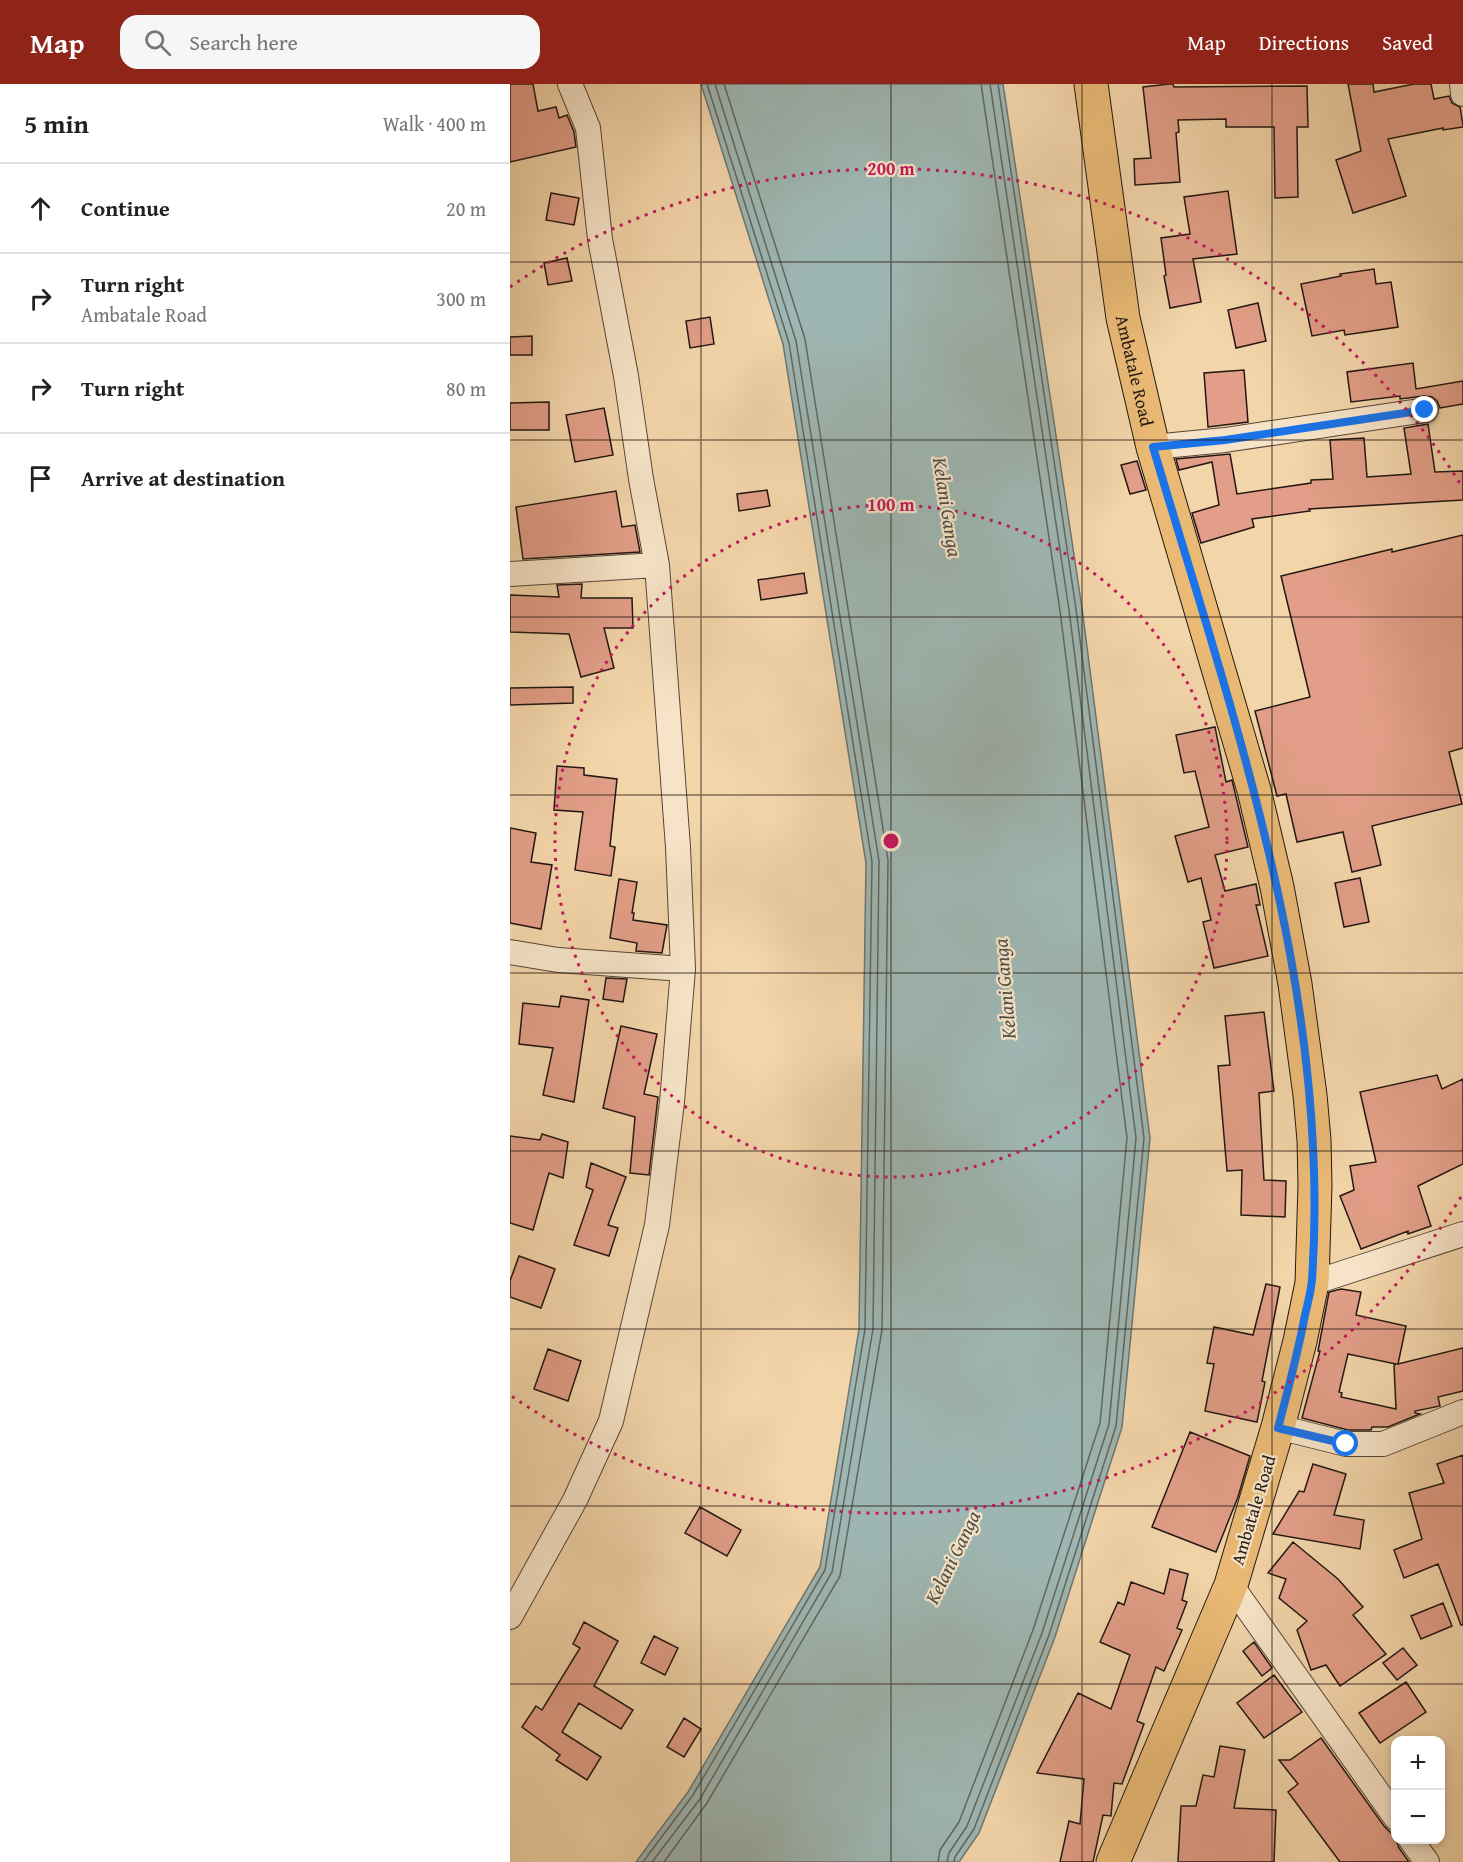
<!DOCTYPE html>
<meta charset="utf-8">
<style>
:root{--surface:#fff;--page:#f6f6f6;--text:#222;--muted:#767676;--line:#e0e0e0;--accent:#8f2418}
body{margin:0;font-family:"Gentium Book Plus",serif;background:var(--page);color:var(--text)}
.controls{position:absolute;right:18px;bottom:18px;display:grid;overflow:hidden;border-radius:12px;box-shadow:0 3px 9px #0003}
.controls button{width:54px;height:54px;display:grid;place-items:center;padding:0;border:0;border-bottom:2px solid var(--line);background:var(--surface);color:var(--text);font:30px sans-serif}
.stop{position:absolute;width:18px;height:18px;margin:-14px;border:4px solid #1a73e8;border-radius:50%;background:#fff}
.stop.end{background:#1a73e8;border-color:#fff;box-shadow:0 2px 6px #0008}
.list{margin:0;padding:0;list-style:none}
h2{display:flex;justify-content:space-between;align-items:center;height:78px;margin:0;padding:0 24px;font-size:26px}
h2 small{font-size:20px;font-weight:400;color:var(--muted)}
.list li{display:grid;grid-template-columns:39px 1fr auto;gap:18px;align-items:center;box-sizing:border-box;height:90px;padding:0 24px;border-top:2px solid var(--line)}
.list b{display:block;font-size:22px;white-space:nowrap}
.list p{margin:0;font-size:20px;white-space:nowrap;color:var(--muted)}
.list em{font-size:20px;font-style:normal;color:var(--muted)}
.icon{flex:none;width:33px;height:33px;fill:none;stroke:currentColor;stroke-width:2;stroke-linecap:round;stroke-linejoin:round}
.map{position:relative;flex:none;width:953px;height:1778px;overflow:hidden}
header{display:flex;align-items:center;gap:36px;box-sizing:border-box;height:84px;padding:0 30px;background:var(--accent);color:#fff}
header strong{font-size:28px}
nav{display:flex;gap:33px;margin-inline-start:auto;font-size:21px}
.search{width:420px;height:54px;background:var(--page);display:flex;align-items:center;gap:15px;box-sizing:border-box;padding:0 21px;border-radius:18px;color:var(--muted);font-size:22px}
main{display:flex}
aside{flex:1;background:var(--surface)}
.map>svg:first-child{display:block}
</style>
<header>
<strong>Map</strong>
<div class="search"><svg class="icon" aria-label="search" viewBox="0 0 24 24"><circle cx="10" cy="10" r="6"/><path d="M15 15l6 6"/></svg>Search here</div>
<nav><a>Map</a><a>Directions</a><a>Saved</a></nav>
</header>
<main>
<aside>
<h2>5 min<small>Walk · 400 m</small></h2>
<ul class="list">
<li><svg class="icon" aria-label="ahead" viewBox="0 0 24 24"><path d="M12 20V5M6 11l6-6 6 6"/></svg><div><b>Continue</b></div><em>20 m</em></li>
<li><svg class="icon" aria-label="right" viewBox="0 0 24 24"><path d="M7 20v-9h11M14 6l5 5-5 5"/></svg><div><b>Turn right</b><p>Ambatale Road</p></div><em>300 m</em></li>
<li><svg class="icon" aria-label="right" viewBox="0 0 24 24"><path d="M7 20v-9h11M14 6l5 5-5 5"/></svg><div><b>Turn right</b></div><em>80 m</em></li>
<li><svg class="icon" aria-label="arrive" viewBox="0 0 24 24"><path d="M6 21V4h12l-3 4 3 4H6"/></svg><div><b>Arrive at destination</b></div></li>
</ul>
</aside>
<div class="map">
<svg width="953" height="1778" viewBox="0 0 953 1778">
<rect width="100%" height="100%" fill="#f3d5aa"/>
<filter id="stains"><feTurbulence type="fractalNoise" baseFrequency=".00333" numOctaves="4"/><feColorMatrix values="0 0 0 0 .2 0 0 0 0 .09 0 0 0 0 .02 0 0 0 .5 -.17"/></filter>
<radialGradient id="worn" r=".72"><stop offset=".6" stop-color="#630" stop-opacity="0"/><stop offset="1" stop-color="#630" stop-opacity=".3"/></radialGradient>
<path fill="#9eb6b2" stroke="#6c7672" stroke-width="1.5" d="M 191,0 L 493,0 L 572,524 L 640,1054 L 612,1343 L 545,1553 L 469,1749 L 449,1778 L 126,1778 L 178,1708 L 310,1483 L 349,1245 L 356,779 L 273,260 Z"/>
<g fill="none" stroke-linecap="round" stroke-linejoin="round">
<path stroke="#606662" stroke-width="1.5" d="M 133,1778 L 183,1711 L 315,1486 L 355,1245 L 362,778 L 279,259 L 197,0
M 142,1778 L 190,1715 L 322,1488 L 363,1245 L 369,777 L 286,257 L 205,0
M 154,1778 L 197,1719 L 330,1492 L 372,1246 L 378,776 L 295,255 L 214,0
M 428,1778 L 430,1766 L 449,1738 L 523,1546 L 590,1339 L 617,1054 L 550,527 L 471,0
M 437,1778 L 439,1769 L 457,1742 L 532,1549 L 599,1340 L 626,1054 L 559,526 L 480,0
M 444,1778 L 445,1773 L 464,1745 L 539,1551 L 606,1342 L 634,1054 L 566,525 L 488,0"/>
</g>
<path fill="#e29e88" stroke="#221712" stroke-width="1.5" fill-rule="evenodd" d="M 0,0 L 23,0 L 28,27 L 46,23 L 49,34 L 57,31 L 64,48 L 66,63 L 0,78 Z
M 659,0 L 663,0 L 664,3 L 797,2 L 798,43 L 787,43 L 788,113 L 765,114 L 764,43 L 716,43 L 716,35 L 668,36 L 669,48 L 666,49 L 670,98 L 625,101 L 624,75 L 641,74 L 633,3 Z
M 838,0 L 863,0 L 864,8 L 904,0 L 921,0 L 924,15 L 939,12 L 942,19 L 950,23 L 953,41 L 953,43 L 933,46 L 933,44 L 878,55 L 896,112 L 843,129 L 826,76 L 851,67 Z
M 718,107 L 727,170 L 683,175 L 691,218 L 660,224 L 654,192 L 656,191 L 651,154 L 680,150 L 674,113 Z
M 41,109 L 69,114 L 64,141 L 36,136 Z
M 57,174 L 62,197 L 38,201 L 34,179 Z
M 864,185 L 866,200 L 881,198 L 888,243 L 835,251 L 834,246 L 802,252 L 791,200 L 831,192 L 830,190 Z
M 748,219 L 756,257 L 726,264 L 718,226 Z
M 200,233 L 204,260 L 180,264 L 176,237 Z
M 22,252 L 22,271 L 0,271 L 0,253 Z
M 903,279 L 906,305 L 953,297 L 953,320 L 930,324 L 927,317 L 922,313 L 914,312 L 890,315 L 890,312 L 841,318 L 837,288 Z
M 734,286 L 738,338 L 698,343 L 694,289 Z
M 39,318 L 39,346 L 0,346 L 0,319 Z
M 94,324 L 103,371 L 65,378 L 56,331 Z
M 918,340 L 925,388 L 953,387 L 953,416 L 799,425 L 800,427 L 742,435 L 744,443 L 691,459 L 682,429 L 709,421 L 702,378 L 669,386 L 666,375 L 720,370 L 727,410 L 801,399 L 801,396 L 823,395 L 820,356 L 854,354 L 857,393 L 901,390 L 894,344 Z
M 627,377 L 636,406 L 620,410 L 611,381 Z
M 257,406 L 260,422 L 229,427 L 227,410 Z
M 106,407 L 112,443 L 125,441 L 130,468 L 13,475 L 6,423 Z
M 953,451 L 953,664 L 939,668 L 952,720 L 862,742 L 871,781 L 842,788 L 833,748 L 787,758 L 776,710 L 767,712 L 745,627 L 800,613 L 771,492 L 882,465 L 882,468 Z
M 294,489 L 297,509 L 251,516 L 248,496 Z
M 72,500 L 71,514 L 122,514 L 123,544 L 94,544 L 104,584 L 71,593 L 59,550 L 0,548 L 0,511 L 49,513 L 47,501 Z
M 63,603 L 63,619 L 0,621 L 0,604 Z
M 705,643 L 716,698 L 722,696 L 738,763 L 705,771 L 715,807 L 746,800 L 750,821 L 746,821 L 758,872 L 704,884 L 693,838 L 701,836 L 691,794 L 678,798 L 665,752 L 699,743 L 685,687 L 674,689 L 666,651 Z
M 47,682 L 74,684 L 74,691 L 107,695 L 100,762 L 105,763 L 101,792 L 65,786 L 73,728 L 44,726 Z
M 0,744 L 26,749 L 21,778 L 42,781 L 31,845 L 0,839 Z
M 850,794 L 859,838 L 834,843 L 825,799 Z
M 109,795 L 127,798 L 122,829 L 124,829 L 123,836 L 157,841 L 152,869 L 126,867 L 127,859 L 100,854 Z
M 96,894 L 117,895 L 113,918 L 93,915 Z
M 51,912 L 79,916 L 64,1018 L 33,1011 L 43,964 L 9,960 L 13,919 L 49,923 Z
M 754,928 L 764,1007 L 749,1009 L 754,1096 L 776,1097 L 775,1133 L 731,1131 L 732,1086 L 717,1087 L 708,982 L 720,981 L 715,932 Z
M 111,942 L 147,950 L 134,1010 L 148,1013 L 139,1091 L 120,1089 L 125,1033 L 93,1024 Z
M 927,991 L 932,1005 L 953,995 L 953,1080 L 908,1102 L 921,1142 L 898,1150 L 898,1147 L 851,1165 L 830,1112 L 844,1106 L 840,1082 L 866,1078 L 850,1008 Z
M 32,1050 L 58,1058 L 53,1094 L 39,1089 L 23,1146 L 0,1139 L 0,1052 L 30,1056 Z
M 81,1079 L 116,1093 L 98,1141 L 108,1144 L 99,1172 L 64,1161 L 83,1106 L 76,1103 Z
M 9,1172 L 45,1185 L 31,1224 L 0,1213 L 0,1197 Z
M 756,1200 L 770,1203 L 752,1297 L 755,1298 L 747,1338 L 695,1327 L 704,1280 L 697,1279 L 704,1243 L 743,1251 Z
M 831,1205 L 851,1208 L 846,1231 L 896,1242 L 888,1280 L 953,1264 L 953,1307 L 928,1313 L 930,1322 L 905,1327 L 905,1329 L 910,1330 L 878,1343 L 862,1343 L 861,1346 L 838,1346 L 792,1334 L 810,1267 L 808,1267 L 819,1208 ZM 838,1270 L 886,1280 L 884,1281 L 886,1325 L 831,1313 L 832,1309 L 829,1308 Z
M 38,1265 L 71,1277 L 58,1317 L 24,1305 Z
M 680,1348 L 740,1372 L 728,1413 L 706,1468 L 642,1443 Z
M 953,1371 L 953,1541 L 951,1541 L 928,1480 L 894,1494 L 884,1466 L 912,1455 L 899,1409 L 934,1399 L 927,1380 Z
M 803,1380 L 836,1390 L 824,1431 L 854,1436 L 850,1465 L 763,1450 L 789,1407 L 794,1408 Z
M 190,1423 L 231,1446 L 217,1472 L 175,1449 Z
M 783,1458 L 828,1495 L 853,1523 L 843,1531 L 876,1570 L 830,1602 L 816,1581 L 801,1586 L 787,1546 L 797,1537 L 769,1514 L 776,1495 L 758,1489 Z
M 660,1485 L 678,1490 L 672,1516 L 677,1518 L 667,1544 L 672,1546 L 654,1587 L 646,1583 L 627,1637 L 634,1640 L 612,1700 L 604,1699 L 601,1732 L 593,1731 L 583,1778 L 550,1778 L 559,1737 L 570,1740 L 574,1695 L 527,1689 L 568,1609 L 601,1625 L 620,1571 L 590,1558 L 608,1518 L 614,1521 L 621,1498 L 654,1510 Z
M 933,1519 L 942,1542 L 911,1555 L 901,1532 Z
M 74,1538 L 108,1557 L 84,1602 L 123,1626 L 111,1645 L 69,1619 L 52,1648 L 91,1673 L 77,1696 L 46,1676 L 50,1671 L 12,1643 L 26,1622 L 32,1626 L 70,1564 L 63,1560 Z
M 144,1552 L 168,1564 L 155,1591 L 131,1579 Z
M 744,1558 L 762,1584 L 752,1592 L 733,1567 Z
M 893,1564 L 907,1581 L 887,1596 L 873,1579 Z
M 764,1591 L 792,1628 L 754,1654 L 727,1619 Z
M 896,1598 L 916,1628 L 870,1659 L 849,1629 Z
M 174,1634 L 191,1645 L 174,1673 L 157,1663 Z
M 811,1654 L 874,1742 L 885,1753 L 889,1764 L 899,1778 L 830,1778 L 778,1708 L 788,1700 L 769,1676 L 780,1676 Z
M 710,1662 L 735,1666 L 724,1724 L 766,1726 L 764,1778 L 668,1778 L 671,1722 L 686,1722 L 693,1691 L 704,1693 Z"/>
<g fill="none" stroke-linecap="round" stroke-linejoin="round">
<defs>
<path id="street" d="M 952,0 L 953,10
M 643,363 L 715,356 L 916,326
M 0,490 L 147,481
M 0,868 L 48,876 L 173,885
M 802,1199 L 953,1150
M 768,1343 L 836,1360 L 873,1360 L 953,1328
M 721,1501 L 886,1734
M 0,1533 L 65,1416 L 101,1337 L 147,1141 L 162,1018 L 173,885 L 168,763 L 147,481 L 131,395 L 116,292 L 90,155 L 78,44 L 60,0
M 901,1756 L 917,1778"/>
<g id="primary">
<path id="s1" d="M 581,0 L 613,234 L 643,363 L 744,706 L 767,803 L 785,900 L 800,1011 L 804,1056 L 805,1101 L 802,1199 L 790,1257 L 768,1343 L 721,1501 L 603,1778"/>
</g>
</defs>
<use href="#street" stroke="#564638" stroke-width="26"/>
<use href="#primary" stroke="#221712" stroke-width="35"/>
<use href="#street" stroke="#f7e4c8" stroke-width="24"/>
<use href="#primary" stroke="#eaba75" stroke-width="33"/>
</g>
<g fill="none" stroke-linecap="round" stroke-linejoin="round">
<path stroke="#1a73e8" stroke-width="8" d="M 836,1360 L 768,1344 C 778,1306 788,1269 795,1231 C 798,1219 801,1207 802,1196 C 822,910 723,633 643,363 L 715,356 L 915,326"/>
</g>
<path fill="none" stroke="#221712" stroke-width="1.5" stroke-opacity="0.55" d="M 191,0 L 191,1778M 381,0 L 381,1778M 572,0 L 572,1778M 762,0 L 762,1778M 0,178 L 953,178M 0,356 L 953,356M 0,533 L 953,533M 0,711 L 953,711M 0,889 L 953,889M 0,1067 L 953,1067M 0,1245 L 953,1245M 0,1422 L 953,1422M 0,1600 L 953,1600"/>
<g fill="none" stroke="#c2185b" stroke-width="3" stroke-dasharray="3 6">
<circle cx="381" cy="757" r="336"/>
<path d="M951 1113A672 672 0 0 1 0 1311M0 203A672 672 0 0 1 951 401"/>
</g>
<g text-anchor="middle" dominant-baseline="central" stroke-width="4.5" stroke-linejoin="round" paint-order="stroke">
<g font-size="18" fill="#221712" stroke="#f7e4c8">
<text stroke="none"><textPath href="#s1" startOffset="290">Ambatale Road</textPath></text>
<text transform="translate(743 1426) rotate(-73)">Ambatale Road</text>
</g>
<g font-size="20" font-style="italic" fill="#4d4f4a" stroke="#f7e4c8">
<text transform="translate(438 423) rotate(81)">Kelani Ganga</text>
<text transform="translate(494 905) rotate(-95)">Kelani Ganga</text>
<text transform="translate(442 1473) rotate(-64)">Kelani Ganga</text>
</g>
</g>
<circle cx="381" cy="757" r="9" fill="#c2185b" stroke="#f7e4c8" stroke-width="3"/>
<g font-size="18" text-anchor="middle" font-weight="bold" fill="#c2185b" stroke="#f7e4c8" stroke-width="4.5" stroke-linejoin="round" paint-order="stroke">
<text x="381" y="91">200 m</text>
<text x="381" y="427">100 m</text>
</g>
<rect width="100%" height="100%" filter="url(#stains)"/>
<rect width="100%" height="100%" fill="url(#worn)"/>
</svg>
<div class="controls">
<button>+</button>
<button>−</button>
</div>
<div class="stop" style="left:836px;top:1360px"></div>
<div class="stop end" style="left:915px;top:326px"></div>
</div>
</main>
